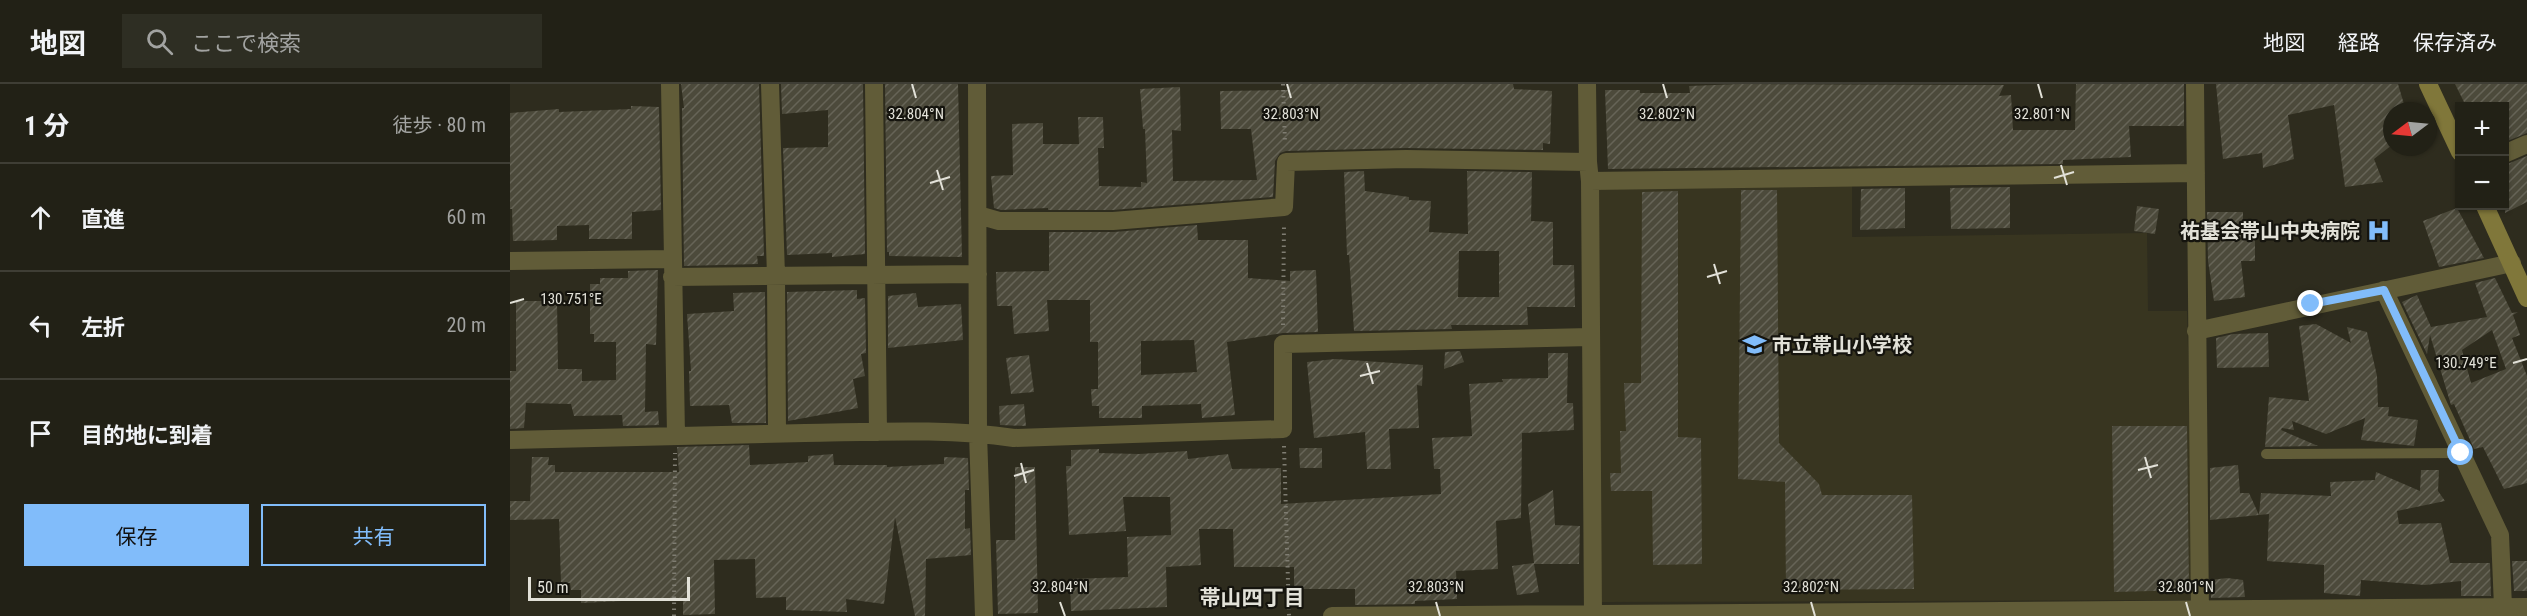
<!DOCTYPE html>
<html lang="ja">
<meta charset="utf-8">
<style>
:root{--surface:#222116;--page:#2e2e23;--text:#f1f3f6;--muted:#a2a3a1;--line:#3f3e35;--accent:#81bcfa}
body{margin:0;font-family:"Roboto Condensed","Noto Sans JP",sans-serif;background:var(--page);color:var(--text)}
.controls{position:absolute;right:18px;top:18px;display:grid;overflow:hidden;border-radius:0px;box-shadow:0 2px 4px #0004}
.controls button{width:54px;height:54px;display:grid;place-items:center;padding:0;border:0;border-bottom:2px solid var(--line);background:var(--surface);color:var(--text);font:30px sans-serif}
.compass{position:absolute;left:1873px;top:18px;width:54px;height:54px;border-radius:50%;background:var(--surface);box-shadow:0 2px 4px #0004;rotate:254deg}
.scale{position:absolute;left:18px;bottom:15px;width:162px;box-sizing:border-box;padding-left:6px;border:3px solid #e2e1d8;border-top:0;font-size:16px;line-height:21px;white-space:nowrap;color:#e2e1d8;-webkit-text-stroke:4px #15140e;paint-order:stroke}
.stop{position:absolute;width:18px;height:18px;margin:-14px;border:4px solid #81bcfa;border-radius:50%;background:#fff}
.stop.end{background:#81bcfa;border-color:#fff;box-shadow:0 2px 6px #0008}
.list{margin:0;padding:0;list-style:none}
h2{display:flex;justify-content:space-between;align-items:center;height:78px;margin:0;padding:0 24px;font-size:26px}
h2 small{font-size:20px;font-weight:400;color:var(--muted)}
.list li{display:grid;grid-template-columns:39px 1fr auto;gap:18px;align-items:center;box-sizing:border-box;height:108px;padding:0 24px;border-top:2px solid var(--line)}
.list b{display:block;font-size:22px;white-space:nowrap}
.list em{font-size:20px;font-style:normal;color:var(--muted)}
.actions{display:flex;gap:12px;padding:18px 24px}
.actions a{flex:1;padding:14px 0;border:2px solid var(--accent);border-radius:0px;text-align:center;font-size:21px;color:var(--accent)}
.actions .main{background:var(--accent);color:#111}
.icon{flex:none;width:33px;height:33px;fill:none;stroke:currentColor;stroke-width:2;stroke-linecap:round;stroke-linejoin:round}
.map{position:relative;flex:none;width:2017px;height:532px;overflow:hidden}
header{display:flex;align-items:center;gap:36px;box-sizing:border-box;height:84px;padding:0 30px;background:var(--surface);border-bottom:2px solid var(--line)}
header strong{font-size:28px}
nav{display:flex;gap:33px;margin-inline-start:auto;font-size:21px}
.search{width:420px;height:54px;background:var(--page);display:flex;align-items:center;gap:15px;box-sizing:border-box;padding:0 21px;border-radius:0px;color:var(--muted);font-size:22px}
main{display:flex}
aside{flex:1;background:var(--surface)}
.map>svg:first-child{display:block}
</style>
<header>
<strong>地図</strong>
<div class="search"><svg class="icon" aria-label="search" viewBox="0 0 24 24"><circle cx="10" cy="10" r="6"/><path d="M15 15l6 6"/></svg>ここで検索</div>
<nav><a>地図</a><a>経路</a><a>保存済み</a></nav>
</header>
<main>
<aside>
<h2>1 分<small>徒歩 · 80 m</small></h2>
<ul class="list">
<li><svg class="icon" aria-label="ahead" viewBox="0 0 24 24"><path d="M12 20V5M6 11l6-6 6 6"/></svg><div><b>直進</b></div><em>60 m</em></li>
<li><svg class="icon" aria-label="left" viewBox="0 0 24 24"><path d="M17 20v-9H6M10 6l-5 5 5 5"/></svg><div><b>左折</b></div><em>20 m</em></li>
<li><svg class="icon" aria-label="arrive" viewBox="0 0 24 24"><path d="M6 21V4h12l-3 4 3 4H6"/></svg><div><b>目的地に到着</b></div></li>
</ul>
<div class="actions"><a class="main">保存</a><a>共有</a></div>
</aside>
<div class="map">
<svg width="2017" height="532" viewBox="0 0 2017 532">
<defs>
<pattern id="building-hatch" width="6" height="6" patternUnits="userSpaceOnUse" patternTransform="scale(1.5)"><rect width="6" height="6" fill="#4c4a3b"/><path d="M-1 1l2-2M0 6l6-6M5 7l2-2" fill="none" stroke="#666457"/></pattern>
</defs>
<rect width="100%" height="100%" fill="#2e2c1e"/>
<path fill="#383520" d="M 1087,101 L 1342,101 L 1342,153 L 1637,149 L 1638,227 L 1677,227 L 1685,516 L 1091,518 Z"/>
<path fill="url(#building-hatch)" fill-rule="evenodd" d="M 171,0 L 249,0 L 254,172 L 247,172 L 248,180 L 174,182 L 172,24 L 174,24 Z
M 271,0 L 353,0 L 355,170 L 322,173 L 322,169 L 277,171 L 273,64 L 318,63 L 318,26 L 272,30 Z
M 375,0 L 448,0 L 452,173 L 379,172 L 379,168 L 377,168 Z
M 778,0 L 1003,0 L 1004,5 L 1042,7 L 1040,60 L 1033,59 L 1033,66 L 896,64 L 776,67 L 770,69 L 765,77 L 763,113 L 603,126 L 538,126 L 538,124 L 491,126 L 484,124 L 481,92 L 503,91 L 502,40 L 533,39 L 533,60 L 569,60 L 568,33 L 593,33 L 594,64 L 588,64 L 589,102 L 631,103 L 631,98 L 637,99 L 635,45 L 633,45 L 630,5 L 670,3 L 671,47 L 662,46 L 663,97 L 747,96 L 741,45 L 711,45 L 710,7 L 778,6 Z
M 1230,0 L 1494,1 L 1489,12 L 1501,11 L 1503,46 L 1565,46 L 1566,0 L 1674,0 L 1674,42 L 1619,42 L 1621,73 L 1553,76 L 1553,80 L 1098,85 L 1095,6 L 1130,6 L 1130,9 L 1180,9 L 1179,2 Z
M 1706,0 L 1888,0 L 1896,27 L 1882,27 L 1882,61 L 1864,75 L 1873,98 L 1835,103 L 1824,21 L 1778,31 L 1784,75 L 1753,84 L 1752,69 L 1713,75 Z
M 1945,0 L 2017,0 L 2017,49 L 1995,58 L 1995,22 L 1956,22 Z
M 121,22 L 149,23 L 151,126 L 122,128 L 122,155 L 79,155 L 79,141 L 47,142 L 47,156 L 3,157 L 2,125 L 0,125 L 0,29 L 49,25 L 49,28 L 121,25 Z
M 2017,72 L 2017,118 L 1995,129 L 1995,81 Z
M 854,87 L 855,107 L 899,113 L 899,116 L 921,117 L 919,148 L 958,150 L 957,87 L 1022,88 L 1021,137 L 1043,138 L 1043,181 L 1064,181 L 1065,223 L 1017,223 L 1018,241 L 941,241 L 942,245 L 844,247 L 839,171 L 837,171 L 834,88 ZM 949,167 L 989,167 L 989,213 L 948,213 Z
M 1500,103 L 1500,144 L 1441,145 L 1440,104 Z
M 1395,104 L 1395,144 L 1350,146 L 1351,105 Z
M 1231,106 L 1267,106 L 1269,359 L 1309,400 L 1312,411 L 1402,411 L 1404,505 L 1276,506 L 1275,398 L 1228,395 Z
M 1168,107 L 1168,353 L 1191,354 L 1192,480 L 1143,481 L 1142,407 L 1101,407 L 1100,389 L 1111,389 L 1110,347 L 1116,347 L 1114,299 L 1131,299 L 1132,108 Z
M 1627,122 L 1649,125 L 1645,150 L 1624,147 Z
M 1947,124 L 1974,174 L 1929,183 L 1913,137 Z
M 1697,128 L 1733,128 L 1733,150 L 1745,150 L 1745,177 L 1731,177 L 1735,213 L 1704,217 L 1698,177 Z
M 687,141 L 688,156 L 738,156 L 738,194 L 780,197 L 780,187 L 806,186 L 808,248 L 773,249 L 717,258 L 725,331 L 692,334 L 691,320 L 632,322 L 632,334 L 589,334 L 589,322 L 582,322 L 581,305 L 588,305 L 588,258 L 580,258 L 580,216 L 537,216 L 539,247 L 504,250 L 502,222 L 487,222 L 486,188 L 539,187 L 539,148 L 604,148 ZM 684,256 L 687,288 L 631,291 L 631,257 Z
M 148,186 L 146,261 L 136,260 L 135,328 L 148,327 L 149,341 L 113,342 L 112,331 L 64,332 L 61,320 L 16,319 L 14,344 L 0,345 L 0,287 L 6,287 L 6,217 L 47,217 L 48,285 L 72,285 L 72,297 L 106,296 L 106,258 L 84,258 L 84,250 L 80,250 L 80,200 L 90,200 L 90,194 L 118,194 L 118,187 Z
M 1985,194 L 2002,229 L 2008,228 L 2003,231 L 2010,251 L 2002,254 L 2017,292 L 2017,399 L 1994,405 L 1973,363 L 1964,365 L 1944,320 L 1941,321 L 1920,251 L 1917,270 L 1892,218 L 1907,211 L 1921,243 L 1977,233 L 1965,199 ZM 1982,246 L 1996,285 L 1961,299 L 1952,266 Z
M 347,206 L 347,215 L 355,214 L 356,269 L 351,270 L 355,292 L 343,295 L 348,324 L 278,337 L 277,208 Z
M 255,208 L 256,339 L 222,339 L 219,321 L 180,322 L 179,287 L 181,287 L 177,230 L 224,227 L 223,209 Z
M 406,209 L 408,223 L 451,220 L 453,256 L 378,264 L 378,212 Z
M 1806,240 L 1841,259 L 1837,243 L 1857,248 L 1867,292 L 1868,323 L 1879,323 L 1878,332 L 1908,336 L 1904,362 L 1851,356 L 1855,334 L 1816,350 L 1782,337 L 1784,346 L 1772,344 L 1771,346 L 1808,362 L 1755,363 L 1759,313 L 1799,317 L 1789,242 Z
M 1758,249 L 1759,283 L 1707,284 L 1706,254 L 1723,250 Z
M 950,267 L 954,278 L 934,285 L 935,268 Z
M 1038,269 L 1058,269 L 1057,319 L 1063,319 L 1064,346 L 1012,349 L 1011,434 L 986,437 L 988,485 L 946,487 L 947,515 L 905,517 L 905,520 L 845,521 L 845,505 L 784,505 L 784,483 L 724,483 L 723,445 L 689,445 L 691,481 L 656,483 L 657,523 L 561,527 L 560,495 L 618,493 L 617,453 L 661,451 L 660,413 L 613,413 L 616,447 L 559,451 L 556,382 L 561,382 L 561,366 L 589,365 L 589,369 L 629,370 L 677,367 L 678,375 L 718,370 L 722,385 L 771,384 L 771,420 L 931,410 L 930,385 L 924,385 L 922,354 L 962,352 L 959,300 L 993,298 L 992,295 L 1038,294 Z
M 519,271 L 524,308 L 501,310 L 496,274 Z
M 825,275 L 913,281 L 912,302 L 907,301 L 909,344 L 879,345 L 881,385 L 857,385 L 855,348 L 804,354 L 797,278 Z
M 514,320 L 516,342 L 490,341 L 489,322 Z
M 1602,342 L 1677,342 L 1679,506 L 1604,508 Z
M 239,361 L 240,381 L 298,378 L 298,372 L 323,370 L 324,381 L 377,381 L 377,383 L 434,380 L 434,373 L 458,374 L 459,406 L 455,406 L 455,445 L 460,444 L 461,471 L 416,475 L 415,532 L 405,532 L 385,433 L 374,520 L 336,515 L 337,528 L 276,526 L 276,513 L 246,514 L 245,475 L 204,476 L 205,530 L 173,531 L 173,514 L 71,519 L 71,506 L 61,506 L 60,499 L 51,499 L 49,435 L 0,436 L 0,417 L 20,417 L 22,373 L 39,373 L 38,381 L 45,381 L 45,388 L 169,388 L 167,363 Z
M 789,364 L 812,364 L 812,384 L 790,384 Z
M 1728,381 L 1730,409 L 1739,409 L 1749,431 L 1700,436 L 1700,384 Z
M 505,383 L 525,383 L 528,529 L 488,530 L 486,456 L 505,456 Z
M 1911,386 L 1929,386 L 1928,407 L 1935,417 L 1887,427 L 1889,440 L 1931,439 L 1940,479 L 1980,479 L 1981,512 L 1951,512 L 1951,497 L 1915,501 L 1851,496 L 1850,512 L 1814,509 L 1814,481 L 1757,477 L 1759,430 L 1749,431 L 1751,409 L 1821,412 L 1820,398 L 1865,396 L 1866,388 L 1910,407 Z
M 1043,406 L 1045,441 L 1070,442 L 1069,480 L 1024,480 L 1029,508 L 1007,511 L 1002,482 L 1024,479 L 1018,420 Z
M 2002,477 L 2017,477 L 2017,507 L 2004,507 Z
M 1717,494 L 1733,496 L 1735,513 L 1701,514 L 1701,496 Z"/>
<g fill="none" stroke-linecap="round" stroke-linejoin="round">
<path stroke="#7f7d72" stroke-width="4" stroke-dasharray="1.5 4.5" stroke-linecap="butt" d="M 773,0 L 775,59
M 773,241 L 774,140
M 774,362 L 779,532
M 164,532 L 165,369"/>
<path stroke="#615c38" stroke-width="10" d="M 1756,370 L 1951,369"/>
<path stroke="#615c38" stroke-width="18" d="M 160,0 L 166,351
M 260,0 L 266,192 L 267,349
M 364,0 L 368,348
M 467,0 L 468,349 L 474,532
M 1077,0 L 1078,78 L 1080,97 L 1083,532
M 1685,0 L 1690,532
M 1994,70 L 2017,60
M 1080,97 L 1686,89
M 468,131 L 489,137 L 603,137 L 774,123 L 776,78 L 896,75 L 1078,78
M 0,177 L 162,175
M 162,193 L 468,190
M 1874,206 L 1990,451 L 1993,523
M 1686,247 L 2002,179
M 0,356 C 99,353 197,351 295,349 C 365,348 436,344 504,354 L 773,345 L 773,260 L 1080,253
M 822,532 L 2017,523"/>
<path stroke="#80773a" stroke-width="18" d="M 1918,0 L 1950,68
M 1975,122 L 2017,214"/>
</g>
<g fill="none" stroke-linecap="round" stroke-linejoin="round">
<path stroke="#81bcfa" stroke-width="8" d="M 1801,220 L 1874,206 L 1951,369"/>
</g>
<path fill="none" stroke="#e2e1d8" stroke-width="2" d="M 402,0 L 406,14M 777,0 L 781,14M 1153,0 L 1157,14M 1528,0 L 1532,14M 1551,81 L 1557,101M 427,86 L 433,106M 1544,94 L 1564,88M 420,99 L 440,93M 1204,180 L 1210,200M 1197,193 L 1217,187M 0,219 L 14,215M 857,279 L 863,300M 2003,279 L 2017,275M 850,292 L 870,287M 1635,373 L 1641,394M 511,379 L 516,399M 1628,386 L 1648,381M 504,392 L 524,386M 550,518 L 555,532M 926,518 L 930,532M 1301,518 L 1305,532M 1676,518 L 1680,532"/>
<defs>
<symbol id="hospital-bare" viewBox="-9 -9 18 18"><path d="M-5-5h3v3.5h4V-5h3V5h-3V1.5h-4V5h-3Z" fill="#81bcfa" stroke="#15140e" stroke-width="2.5" paint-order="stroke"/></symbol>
<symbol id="school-bare" viewBox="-9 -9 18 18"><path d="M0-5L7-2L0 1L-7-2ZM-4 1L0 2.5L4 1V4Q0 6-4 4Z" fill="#81bcfa" stroke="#15140e" stroke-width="2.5" paint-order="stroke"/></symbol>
</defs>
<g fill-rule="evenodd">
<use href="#hospital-bare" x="1852" y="130" width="33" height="33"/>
<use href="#school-bare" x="1228" y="244" width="33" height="33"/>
</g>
<g text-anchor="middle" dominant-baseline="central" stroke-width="4.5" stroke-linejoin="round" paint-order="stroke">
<g font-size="20" font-weight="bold" fill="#e2e1d8" stroke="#15140e" text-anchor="end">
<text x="1850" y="147">祐基会帯山中央病院</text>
<text x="1262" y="261" text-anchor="start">市立帯山小学校</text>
</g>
<g font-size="21" font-weight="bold" fill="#e2e1d8" stroke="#15140e">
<text x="742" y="514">帯山四丁目</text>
</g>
</g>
<g font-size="15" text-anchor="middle" fill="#e2e1d8" stroke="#15140e" stroke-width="4.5" stroke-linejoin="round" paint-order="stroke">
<text x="406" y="35">32.804°N</text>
<text x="781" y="35">32.803°N</text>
<text x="1157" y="35">32.802°N</text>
<text x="1532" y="35">32.801°N</text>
<text x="61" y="220">130.751°E</text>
<text x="1956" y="284">130.749°E</text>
<text x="550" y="508">32.804°N</text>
<text x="926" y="508">32.803°N</text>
<text x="1676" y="508">32.801°N</text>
<text x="1301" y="508">32.802°N</text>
</g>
</svg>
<div class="controls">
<button>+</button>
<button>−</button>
</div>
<svg class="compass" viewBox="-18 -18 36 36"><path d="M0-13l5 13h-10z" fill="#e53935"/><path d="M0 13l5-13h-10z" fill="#a2a3a1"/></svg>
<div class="scale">50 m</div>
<div class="stop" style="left:1951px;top:369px"></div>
<div class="stop end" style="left:1801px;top:220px"></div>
</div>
</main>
